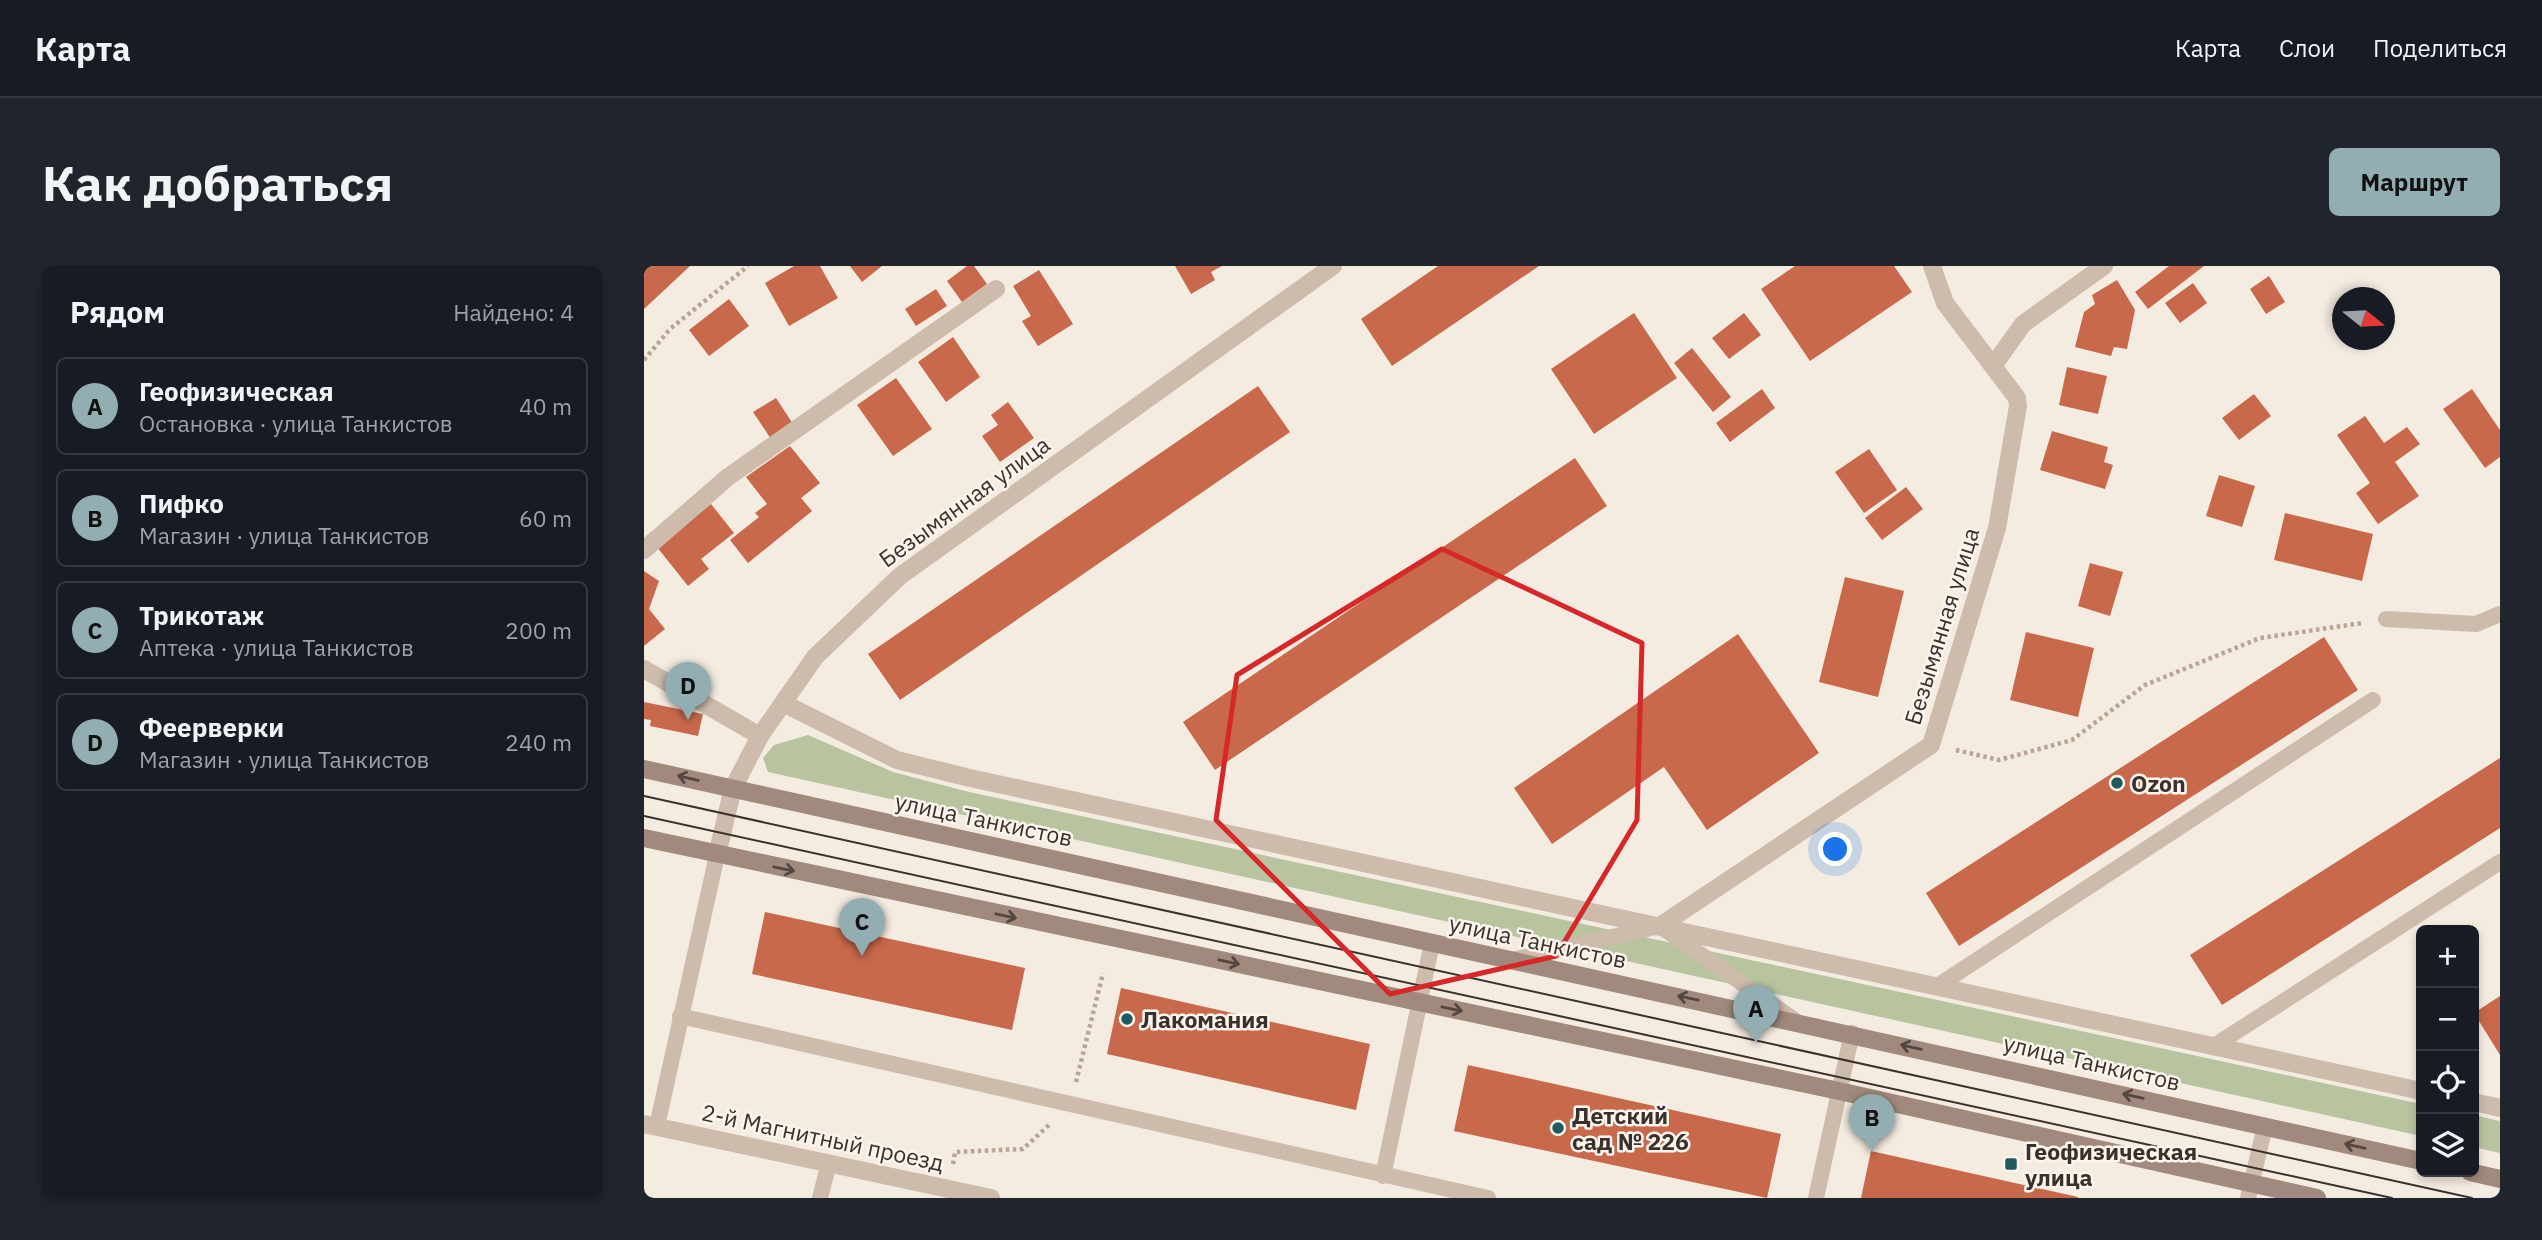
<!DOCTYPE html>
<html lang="ru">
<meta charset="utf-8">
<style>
:root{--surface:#171b24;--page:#20242c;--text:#f1f3f6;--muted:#9ea1a6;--line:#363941;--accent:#92aeb2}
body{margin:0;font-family:"IBM Plex Sans",sans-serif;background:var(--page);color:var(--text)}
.controls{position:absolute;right:21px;bottom:21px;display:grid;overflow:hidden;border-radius:10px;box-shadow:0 4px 10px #0003}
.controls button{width:63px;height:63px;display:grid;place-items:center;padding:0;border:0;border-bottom:2px solid var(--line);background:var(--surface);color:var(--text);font:35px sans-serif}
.compass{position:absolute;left:1688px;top:21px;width:63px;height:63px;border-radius:50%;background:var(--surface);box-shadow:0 4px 10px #0003;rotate:108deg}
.you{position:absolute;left:1192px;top:584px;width:24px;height:24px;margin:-18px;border:5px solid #fff;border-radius:50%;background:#1a73e8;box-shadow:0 0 0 10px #1a73e833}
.badge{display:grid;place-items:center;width:46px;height:46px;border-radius:50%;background:var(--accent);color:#111;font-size:23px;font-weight:700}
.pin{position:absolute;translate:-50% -58px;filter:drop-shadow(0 2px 4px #0008)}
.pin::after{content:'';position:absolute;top:37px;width:24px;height:21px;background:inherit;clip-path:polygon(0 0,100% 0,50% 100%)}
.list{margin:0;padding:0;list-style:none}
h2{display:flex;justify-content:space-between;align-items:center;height:91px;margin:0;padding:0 28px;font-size:30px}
h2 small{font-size:23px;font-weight:400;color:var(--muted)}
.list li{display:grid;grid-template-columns:46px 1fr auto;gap:21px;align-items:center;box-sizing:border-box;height:98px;margin:0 14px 14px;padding:0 14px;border:2px solid var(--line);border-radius:10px}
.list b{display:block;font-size:26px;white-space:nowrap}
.list p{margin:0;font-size:23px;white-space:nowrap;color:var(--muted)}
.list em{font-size:23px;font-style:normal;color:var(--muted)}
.icon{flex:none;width:38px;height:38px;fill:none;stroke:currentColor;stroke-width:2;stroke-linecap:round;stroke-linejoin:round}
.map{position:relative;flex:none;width:1856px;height:932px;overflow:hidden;border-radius:10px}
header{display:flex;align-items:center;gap:42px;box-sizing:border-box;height:98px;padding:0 35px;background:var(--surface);border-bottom:2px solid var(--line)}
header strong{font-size:33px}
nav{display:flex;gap:38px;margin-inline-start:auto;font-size:24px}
.intro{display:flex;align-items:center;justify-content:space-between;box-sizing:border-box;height:168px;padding:0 42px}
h1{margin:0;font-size:49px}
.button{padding:18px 32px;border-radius:10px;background:var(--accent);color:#111;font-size:24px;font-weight:700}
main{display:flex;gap:42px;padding:0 42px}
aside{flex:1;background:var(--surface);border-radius:10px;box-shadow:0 4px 10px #0003}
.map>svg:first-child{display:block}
</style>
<header>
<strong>Карта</strong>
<nav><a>Карта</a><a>Слои</a><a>Поделиться</a></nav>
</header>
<div class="intro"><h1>Как добраться</h1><a class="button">Маршрут</a></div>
<main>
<aside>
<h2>Рядом<small>Найдено: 4</small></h2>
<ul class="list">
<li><span class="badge">A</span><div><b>Геофизическая</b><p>Остановка · улица Танкистов</p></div><em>40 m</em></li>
<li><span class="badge">B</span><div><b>Пифко</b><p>Магазин · улица Танкистов</p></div><em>60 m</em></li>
<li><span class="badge">C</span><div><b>Трикотаж</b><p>Аптека · улица Танкистов</p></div><em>200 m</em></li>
<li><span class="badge">D</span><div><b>Феерверки</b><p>Магазин · улица Танкистов</p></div><em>240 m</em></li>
</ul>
</aside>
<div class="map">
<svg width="1856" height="932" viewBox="0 0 1856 932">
<rect width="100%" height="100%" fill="#f4ebe1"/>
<path fill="#b8c4a0" d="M 164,469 L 249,506 L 325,526 L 1777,838 L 1777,870 L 124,506 L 119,492 L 130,479 Z
M 1830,849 L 1856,855 L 1856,887 L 1830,881 Z"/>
<path fill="#c8694b" d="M 0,0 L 46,0 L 0,43 Z
M 150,0 L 176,0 L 194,32 L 145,60 L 121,17 Z
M 206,0 L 238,0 L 218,16 Z
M 323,0 L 330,0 L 343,18 L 318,36 L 303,15 Z
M 531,0 L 578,0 L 567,6 L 571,14 L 547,28 Z
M 794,0 L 895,0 L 748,100 L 717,53 Z
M 1151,0 L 1250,0 L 1268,26 L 1166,95 L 1117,23 Z
M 1525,0 L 1560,0 L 1504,43 L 1491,26 Z
M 395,4 L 429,58 L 394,80 L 378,55 L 387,50 L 369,20 Z
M 1625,10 L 1641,36 L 1622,48 L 1606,23 Z
M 1473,14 L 1491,44 L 1483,83 L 1470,81 L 1467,90 L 1431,81 L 1440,46 L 1451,38 L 1448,29 Z
M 1549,17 L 1563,37 L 1536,57 L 1521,37 Z
M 292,23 L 303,40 L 272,60 L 261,43 Z
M 85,33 L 105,60 L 65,90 L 45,64 Z
M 990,47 L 1033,112 L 950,168 L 907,103 Z
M 1100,47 L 1117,69 L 1085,93 L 1068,72 Z
M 309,71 L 336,111 L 302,136 L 274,96 Z
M 1048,82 L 1087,131 L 1069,146 L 1030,97 Z
M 1423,101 L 1463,110 L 1454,148 L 1415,139 Z
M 252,112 L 288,163 L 249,190 L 213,139 Z
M 614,120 L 646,166 L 256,434 L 224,388 Z
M 1118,123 L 1131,142 L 1086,176 L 1072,157 Z
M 1828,123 L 1856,164 L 1856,191 L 1841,202 L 1799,143 Z
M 1610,128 L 1627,150 L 1595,174 L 1578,152 Z
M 132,132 L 149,158 L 127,173 L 109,146 Z
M 364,136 L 390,172 L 356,196 L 338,170 L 354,159 L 347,149 Z
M 1721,150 L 1740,177 L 1763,161 L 1776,178 L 1751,196 L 1775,230 L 1734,258 L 1712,227 L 1726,217 L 1693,169 Z
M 1408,165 L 1464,181 L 1460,196 L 1469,199 L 1461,223 L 1396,204 Z
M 146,180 L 176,217 L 157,232 L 168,245 L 104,297 L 86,274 L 115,251 L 111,247 L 123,238 L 102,211 Z
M 1225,183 L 1253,224 L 1220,247 L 1191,206 Z
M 931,192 L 963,240 L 571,504 L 539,456 Z
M 1575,209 L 1611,220 L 1598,261 L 1562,250 Z
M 1262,221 L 1279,243 L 1238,274 L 1221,252 Z
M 67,238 L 90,267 L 57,293 L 65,303 L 44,320 L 13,281 Z
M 1641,247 L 1729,268 L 1718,315 L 1630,294 Z
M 1446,297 L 1479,306 L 1466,350 L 1434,340 Z
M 0,305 L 15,315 L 5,343 L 21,363 L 0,380 Z
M 1201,311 L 1260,325 L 1234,431 L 1175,416 Z
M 1382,366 L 1450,382 L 1434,451 L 1366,434 Z
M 1094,368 L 1175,487 L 1063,564 L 1020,501 L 908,578 L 870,522 Z
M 1680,371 L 1714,424 L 1315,680 L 1282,627 Z
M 0,436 L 59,448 L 54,470 L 6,460 L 7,454 L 0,453 Z
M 1856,492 L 1856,562 L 1578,739 L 1546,689 Z
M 121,646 L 381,702 L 368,764 L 108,708 Z
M 477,722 L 726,778 L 712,844 L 463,788 Z
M 1856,730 L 1856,789 L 1830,747 Z
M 824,799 L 1137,868 L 1123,932 L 810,865 Z
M 1227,885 L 1434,931 L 1434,932 L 1217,932 Z"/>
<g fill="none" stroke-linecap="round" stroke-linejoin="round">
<path stroke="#b9a596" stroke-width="4.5" stroke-dasharray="3.5 3.5" stroke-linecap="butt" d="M 0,94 L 26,63 L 104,0
M 1312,484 L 1355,494 L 1428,474 L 1501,419 L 1616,372 L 1719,357
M 432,816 L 459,707
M 309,898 L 311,886 L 379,883 L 406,858"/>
<path stroke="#cdbbac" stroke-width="16" d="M 1742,353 L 1832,358 L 1856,348
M 868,694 L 1016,660 L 1152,755
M 1292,721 L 1729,434
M 36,750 L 844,932
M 1570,780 L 1856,596
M 13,860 L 73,589
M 739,910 L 788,677
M 176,932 L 185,897
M 1172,932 L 1208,767
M 1604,932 L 1621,860"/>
<path stroke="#cdbbac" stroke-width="18" d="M 1349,100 L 1379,58 L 1460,0
M 0,284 L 84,211 L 352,23
M 0,403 L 116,470
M 139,437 L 253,494 L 326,512 L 1777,825
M 73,589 L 89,522 L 116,470 L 171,391 L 256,310 L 689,0
M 1016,660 L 1287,479 L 1353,262 L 1374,140 L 1373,132 L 1301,37 L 1288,0
M 1830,836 L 1856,842
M 0,858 L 347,932"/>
<path stroke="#a18a7d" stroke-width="18" d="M 0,503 L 1777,895
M 0,572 L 1195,825 L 1673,932
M 1826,906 L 1856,913"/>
<path stroke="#3b302b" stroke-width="2" d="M 0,530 L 1828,932
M 0,550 L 1748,932"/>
</g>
<defs><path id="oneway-shaft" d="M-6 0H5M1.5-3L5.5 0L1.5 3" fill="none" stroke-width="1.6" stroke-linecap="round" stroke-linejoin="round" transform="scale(1.75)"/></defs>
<g stroke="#544640">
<use href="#oneway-shaft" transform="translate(44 512) rotate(-167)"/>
<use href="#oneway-shaft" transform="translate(140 603) rotate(12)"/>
<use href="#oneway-shaft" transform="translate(362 650) rotate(12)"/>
<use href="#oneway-shaft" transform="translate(585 696) rotate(12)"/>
<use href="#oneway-shaft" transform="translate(1044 732) rotate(-168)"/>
<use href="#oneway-shaft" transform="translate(808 743) rotate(12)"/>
<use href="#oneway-shaft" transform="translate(1267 781) rotate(-167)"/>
<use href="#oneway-shaft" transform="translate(1489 830) rotate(-167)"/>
<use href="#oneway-shaft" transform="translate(1711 880) rotate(-167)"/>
</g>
<path fill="none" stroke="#d62828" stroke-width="5" stroke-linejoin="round" d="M 798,283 L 998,377 L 993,554 L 912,690 L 746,728 L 572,554 L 593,409 Z"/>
<g fill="#1f5a5e" stroke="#fbf5ee" stroke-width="2.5">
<circle cx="1473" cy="517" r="7"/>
<circle cx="483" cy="753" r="7"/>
<circle cx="914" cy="862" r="7"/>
<rect x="1360" y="891" width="14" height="14" rx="3.5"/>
</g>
<g text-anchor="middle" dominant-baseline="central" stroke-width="5" stroke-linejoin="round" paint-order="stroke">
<g font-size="23" fill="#3b302b" stroke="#fbf5ee">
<text transform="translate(320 235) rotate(-36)">Безымянная улица</text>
<text transform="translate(1297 360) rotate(-73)">Безымянная улица</text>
<text transform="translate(340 553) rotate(12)">улица Танкистов</text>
<text transform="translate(894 675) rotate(12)">улица Танкистов</text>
<text transform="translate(1448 796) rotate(13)">улица Танкистов</text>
<text transform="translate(179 871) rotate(12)">2-й Магнитный проезд</text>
</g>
<g font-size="23" font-weight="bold" fill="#3b302b" stroke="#fbf5ee" text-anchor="start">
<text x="1487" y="517">Ozon</text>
<text x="497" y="753">Лакомания</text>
<text x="928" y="849">Детский<tspan x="928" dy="26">сад № 226</tspan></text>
<text x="1381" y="885">Геофизическая<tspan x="1381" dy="26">улица</tspan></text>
</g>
</g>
</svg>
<div class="controls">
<button>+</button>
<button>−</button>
<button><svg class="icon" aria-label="locate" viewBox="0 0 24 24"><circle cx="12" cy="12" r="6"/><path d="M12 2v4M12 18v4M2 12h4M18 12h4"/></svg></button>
<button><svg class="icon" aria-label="layers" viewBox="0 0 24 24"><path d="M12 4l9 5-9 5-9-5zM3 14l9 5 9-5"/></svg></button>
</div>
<svg class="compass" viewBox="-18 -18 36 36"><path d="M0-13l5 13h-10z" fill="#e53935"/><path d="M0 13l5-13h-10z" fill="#9ea1a6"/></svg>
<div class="you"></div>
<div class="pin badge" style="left:1112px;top:777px">A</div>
<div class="pin badge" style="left:1228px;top:886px">B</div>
<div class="pin badge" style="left:218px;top:690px">C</div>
<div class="pin badge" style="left:44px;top:454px">D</div>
</div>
</main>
